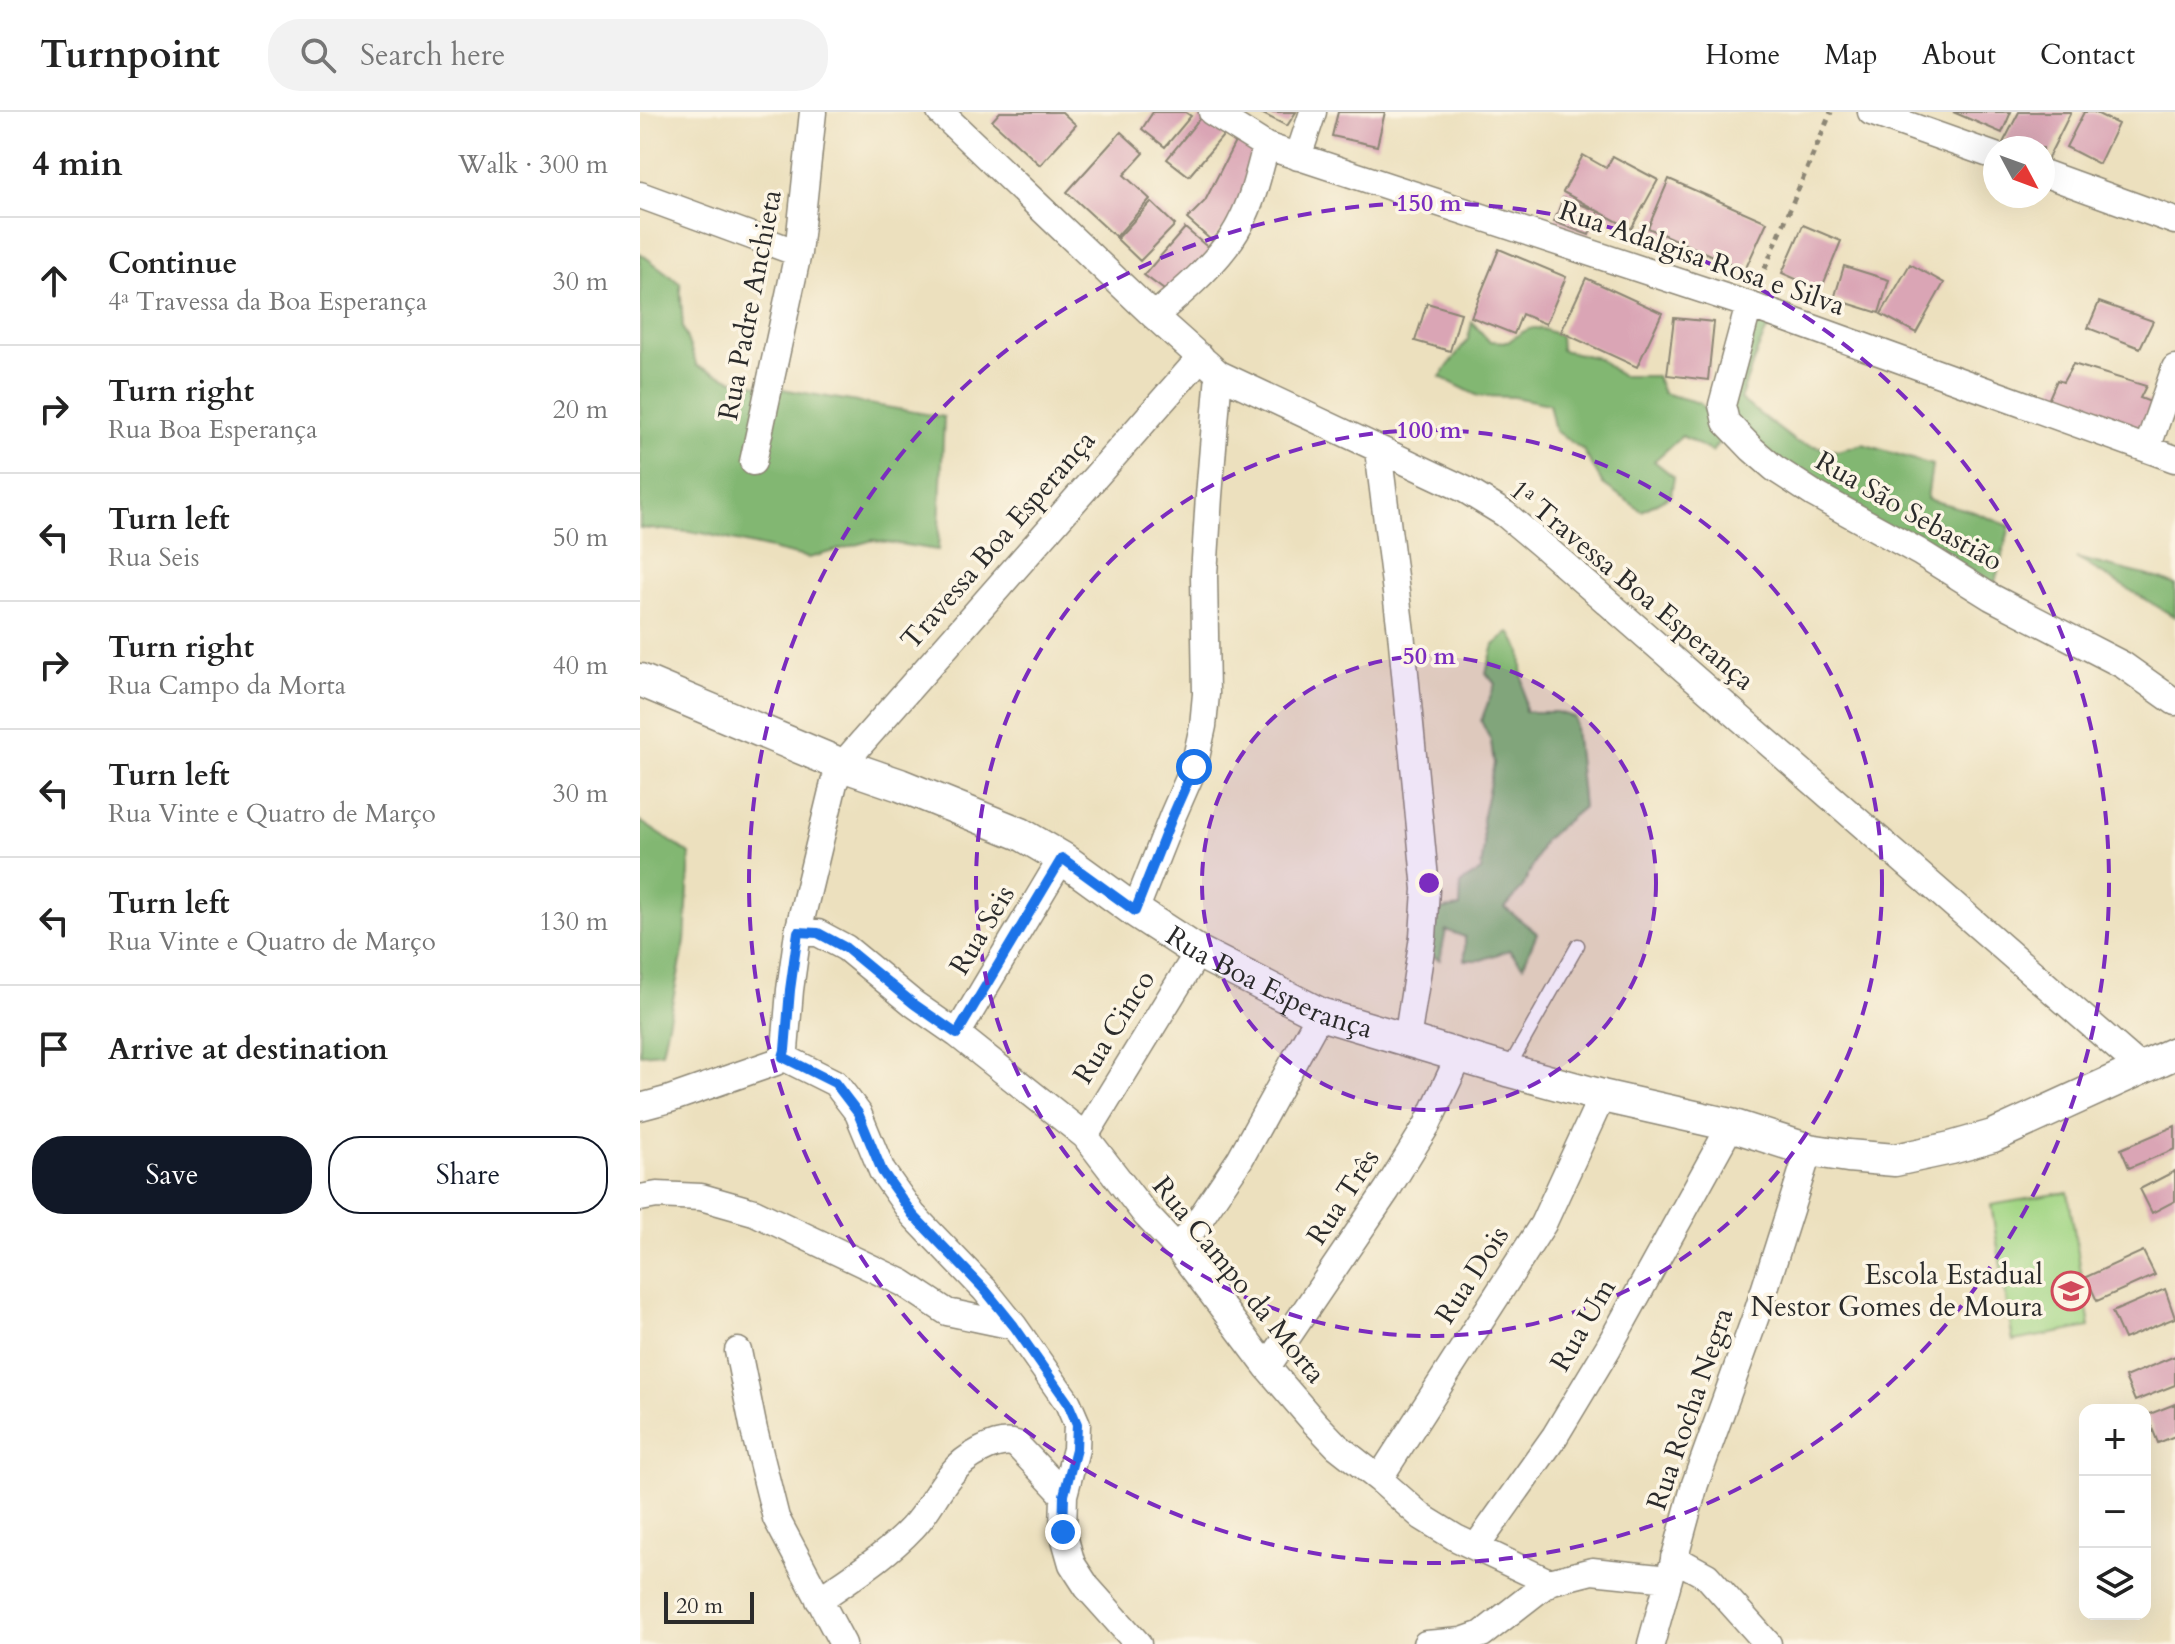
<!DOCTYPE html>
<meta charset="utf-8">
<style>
:root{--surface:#fff;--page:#f2f2f2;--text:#222;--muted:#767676;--line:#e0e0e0;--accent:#111827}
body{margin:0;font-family:Cardo,serif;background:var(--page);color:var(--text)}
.controls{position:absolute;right:24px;bottom:24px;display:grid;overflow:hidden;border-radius:16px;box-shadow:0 8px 32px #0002}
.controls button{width:72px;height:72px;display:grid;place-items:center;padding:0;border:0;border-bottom:2px solid var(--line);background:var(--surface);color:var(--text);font:40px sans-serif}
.compass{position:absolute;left:1343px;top:24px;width:72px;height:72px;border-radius:50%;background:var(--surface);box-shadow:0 8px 32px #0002;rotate:131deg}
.scale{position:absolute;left:24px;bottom:20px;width:90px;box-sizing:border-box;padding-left:8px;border:4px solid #2b2b2b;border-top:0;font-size:22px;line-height:28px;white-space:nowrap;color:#2b2b2b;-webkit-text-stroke:6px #fcf5e5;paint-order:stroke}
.stop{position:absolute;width:24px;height:24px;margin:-18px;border:6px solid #1a73e8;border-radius:50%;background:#fff}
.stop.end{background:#1a73e8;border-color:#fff;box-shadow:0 2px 8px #0008}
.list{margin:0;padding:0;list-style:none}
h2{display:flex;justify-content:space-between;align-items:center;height:104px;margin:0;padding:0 32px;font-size:34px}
h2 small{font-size:26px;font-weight:400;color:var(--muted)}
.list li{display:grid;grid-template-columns:52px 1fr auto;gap:24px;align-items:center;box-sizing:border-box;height:128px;padding:0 32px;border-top:2px solid var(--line)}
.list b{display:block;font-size:30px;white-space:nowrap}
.list p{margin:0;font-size:26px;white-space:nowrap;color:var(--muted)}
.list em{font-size:26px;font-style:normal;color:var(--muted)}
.actions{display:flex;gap:16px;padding:24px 32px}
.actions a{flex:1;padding:18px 0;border:2px solid var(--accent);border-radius:32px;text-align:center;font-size:28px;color:var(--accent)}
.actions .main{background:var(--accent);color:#fff}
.icon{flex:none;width:44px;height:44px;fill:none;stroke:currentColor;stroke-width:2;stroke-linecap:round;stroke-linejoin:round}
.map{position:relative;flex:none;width:1535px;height:1532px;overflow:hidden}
header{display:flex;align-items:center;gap:48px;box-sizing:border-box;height:112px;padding:0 40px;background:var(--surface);border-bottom:2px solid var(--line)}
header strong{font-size:38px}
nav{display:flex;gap:44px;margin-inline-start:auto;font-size:28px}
.search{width:560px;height:72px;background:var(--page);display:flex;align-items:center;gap:20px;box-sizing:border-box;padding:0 28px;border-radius:32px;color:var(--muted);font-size:30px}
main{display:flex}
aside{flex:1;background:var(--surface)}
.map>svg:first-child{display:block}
</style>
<header>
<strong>Turnpoint</strong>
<div class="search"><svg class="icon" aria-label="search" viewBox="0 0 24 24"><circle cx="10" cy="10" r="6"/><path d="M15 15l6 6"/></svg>Search here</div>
<nav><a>Home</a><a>Map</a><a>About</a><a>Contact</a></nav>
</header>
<main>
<aside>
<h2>4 min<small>Walk · 300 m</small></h2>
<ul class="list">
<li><svg class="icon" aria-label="ahead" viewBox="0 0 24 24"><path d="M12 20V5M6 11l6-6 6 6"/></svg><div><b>Continue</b><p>4ª Travessa da Boa Esperança</p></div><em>30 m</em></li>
<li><svg class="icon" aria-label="right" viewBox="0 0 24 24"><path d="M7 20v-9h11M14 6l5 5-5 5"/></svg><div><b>Turn right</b><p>Rua Boa Esperança</p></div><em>20 m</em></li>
<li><svg class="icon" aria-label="left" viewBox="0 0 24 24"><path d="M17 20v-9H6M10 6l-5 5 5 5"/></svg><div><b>Turn left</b><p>Rua Seis</p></div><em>50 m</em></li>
<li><svg class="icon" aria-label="right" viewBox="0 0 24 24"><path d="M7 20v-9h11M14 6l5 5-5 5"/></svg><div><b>Turn right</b><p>Rua Campo da Morta</p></div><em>40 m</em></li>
<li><svg class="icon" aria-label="left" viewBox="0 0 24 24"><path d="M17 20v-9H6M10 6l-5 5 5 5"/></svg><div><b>Turn left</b><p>Rua Vinte e Quatro de Março</p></div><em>30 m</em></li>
<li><svg class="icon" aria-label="left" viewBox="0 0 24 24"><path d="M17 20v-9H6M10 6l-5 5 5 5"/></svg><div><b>Turn left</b><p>Rua Vinte e Quatro de Março</p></div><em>130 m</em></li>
<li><svg class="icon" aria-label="arrive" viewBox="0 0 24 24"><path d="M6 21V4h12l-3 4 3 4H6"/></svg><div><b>Arrive at destination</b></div></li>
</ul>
<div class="actions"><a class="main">Save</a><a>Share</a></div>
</aside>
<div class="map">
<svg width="1535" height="1532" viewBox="0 0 1535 1532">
<rect width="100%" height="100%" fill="#fcf5e5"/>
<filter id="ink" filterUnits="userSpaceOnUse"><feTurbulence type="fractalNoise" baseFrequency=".0125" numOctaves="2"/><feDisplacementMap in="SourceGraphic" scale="16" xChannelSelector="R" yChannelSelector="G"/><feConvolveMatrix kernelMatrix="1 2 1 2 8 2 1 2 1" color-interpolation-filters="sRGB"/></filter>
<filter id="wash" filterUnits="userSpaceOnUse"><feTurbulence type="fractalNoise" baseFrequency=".006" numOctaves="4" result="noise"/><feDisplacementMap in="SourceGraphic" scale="32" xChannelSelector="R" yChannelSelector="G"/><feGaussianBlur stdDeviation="1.8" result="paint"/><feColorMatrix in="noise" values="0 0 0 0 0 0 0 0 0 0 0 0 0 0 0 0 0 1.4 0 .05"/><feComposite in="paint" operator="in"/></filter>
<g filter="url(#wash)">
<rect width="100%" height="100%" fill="#ece0be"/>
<path fill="#a3d685" stroke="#678058" stroke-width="2" d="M 1428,1080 L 1450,1215 L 1373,1229 L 1351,1093 Z"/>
<path fill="#82b772" stroke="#56714e" stroke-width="2" d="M 0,141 L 40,171 L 43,216 L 57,254 L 96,269 L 304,305 L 298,438 L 233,428 L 169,446 L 62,421 L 0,416 Z
M 1104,190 L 1135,201 L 1118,237 L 1100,287 L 1156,330 L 1197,339 L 1223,332 L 1292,353 L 1287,387 L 1331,399 L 1370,414 L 1350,489 L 1329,488 L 1281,439 L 1138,354 L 1074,293 Z
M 832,210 L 849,229 L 868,230 C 890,213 895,212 920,224 L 921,238 L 958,246 L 981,264 L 1016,264 L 1023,281 L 1060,291 L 1083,324 L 1072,340 L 1042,324 L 1014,349 L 1034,365 L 1031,383 L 1002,399 L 963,372 L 943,338 L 915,319 L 909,292 L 874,285 L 838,284 L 800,265 L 828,227 Z
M 1436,446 L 1521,467 L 1535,473 L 1535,505 Z
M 870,520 L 881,539 L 885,600 L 916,600 L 934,605 L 943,695 L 904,728 L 883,775 L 865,796 L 897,821 L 883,854 L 869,838 L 841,848 L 825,848 L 825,825 L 806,818 L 800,848 L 786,841 L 790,799 L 820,795 L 821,771 L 841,759 L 844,733 L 842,708 L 854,652 L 851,629 L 841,609 L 855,572 L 846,561 L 854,533 Z
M 0,709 L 50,742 L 45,830 L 22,940 L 0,942 Z"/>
<g id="blocks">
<path fill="#daa5b5" d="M 360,0 L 422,0 L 436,13 L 400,53 L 352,9 Z
M 513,0 L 545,0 L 551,4 L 525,35 L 502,17 Z
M 619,0 L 656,0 L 647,14 Z
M 698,0 L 745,0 L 737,34 L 692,24 Z
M 1313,0 L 1371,0 L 1362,21 Z
M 1379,0 L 1431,0 L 1405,52 L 1403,50 L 1403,36 L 1374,36 L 1363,31 Z
M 1444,0 L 1454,0 L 1478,12 L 1459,52 L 1426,35 Z
M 564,1 L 588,18 L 549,64 L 527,47 Z
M 481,20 L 504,41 L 484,63 L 510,87 L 476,125 L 427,80 Z
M 596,28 L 619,43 L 593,106 L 572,129 L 547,107 L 565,89 Z
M 943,43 L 966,56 L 973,44 L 1018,68 L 991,117 L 958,99 L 949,123 L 914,110 L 923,86 L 958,99 L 923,80 Z
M 1029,67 L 1127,110 L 1105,158 L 1008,116 Z
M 511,90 L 535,113 L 500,149 L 477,127 Z
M 1163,113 L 1201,129 L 1181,178 L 1142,161 Z
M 545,116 L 571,138 L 531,183 L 504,163 Z
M 859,137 L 926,165 L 906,212 L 882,202 L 874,222 L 831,205 Z
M 1270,152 L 1304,171 L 1276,221 L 1241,202 Z
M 1204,154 L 1249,168 L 1239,201 L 1194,187 Z
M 946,166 L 1022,201 L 997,255 L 921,220 Z
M 1459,190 L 1513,209 L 1500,236 L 1448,216 Z
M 787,191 L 821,201 L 810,239 L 775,229 Z
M 1034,206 L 1074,210 L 1068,268 L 1027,263 Z
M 1433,252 L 1506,274 L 1500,286 L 1513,291 L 1496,327 L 1407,291 L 1417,268 L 1423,270 Z
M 1535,1014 L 1535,1037 L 1489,1056 L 1481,1037 Z
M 1535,1059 L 1535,1089 L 1512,1101 L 1500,1077 Z
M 1503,1139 L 1515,1163 L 1457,1189 L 1446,1165 Z
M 1525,1177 L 1535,1206 L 1484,1227 L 1472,1200 Z
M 1535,1244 L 1535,1273 L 1495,1289 L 1485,1265 Z
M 1535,1292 L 1535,1324 L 1518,1331 L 1507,1303 Z"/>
</g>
</g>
<g filter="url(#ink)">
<use href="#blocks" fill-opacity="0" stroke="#8c8674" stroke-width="2"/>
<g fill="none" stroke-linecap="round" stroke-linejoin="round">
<defs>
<path id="service" d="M 869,955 L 938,833"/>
<path id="minor" d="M 300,0 L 514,204 L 579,262 L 824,377 L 865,402 L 902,433 L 1501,956
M 572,0 L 626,34 L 1109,193 L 1535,347
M 1231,0 L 1355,44
M 658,45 L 673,0
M 1403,61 L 1535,109
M 0,83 L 158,141
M 1109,193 L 1082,293 L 1086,310 L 1112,337 L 1134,356 L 1174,382 L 1279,440 L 1351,485 L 1483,553 L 1535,590
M 514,204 C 543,180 583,146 600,112 C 613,88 619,60 626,34
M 1507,337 L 1535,256
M 738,338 L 761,520 L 786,777 L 783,825 L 767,928
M 113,350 L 158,141 L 173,0
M 495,799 L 533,703 L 554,655 L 563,614 L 566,582 L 564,463 L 569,384 L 579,262
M 158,820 L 178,821 L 206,836 L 274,892 L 317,922 L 445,1024 L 505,1102 L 539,1138 L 627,1255 L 675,1311 L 697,1334 L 739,1367 L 782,1405 L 816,1426 L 909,1470 L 952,1459 L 1029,1467
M 317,922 L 422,746
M 143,945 L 195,971 L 218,1001 L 242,1059 L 273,1103 L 345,1178 L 374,1214 L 428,1291 L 437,1312 L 436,1337 L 424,1383 L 423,1420 L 428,1438 L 432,1452 L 447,1475 L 498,1532
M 0,995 L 30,987 L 136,950 L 143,945 L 145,938 L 150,878 L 158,820 L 194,671 L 202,653 L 561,245
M 445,1024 L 558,840
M 0,1086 L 17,1083 L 61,1085 L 114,1100 L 263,1171 L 307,1200 L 374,1214
M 539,1138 L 600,1047 L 680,902
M 98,1239 L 114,1318 L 136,1406 L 203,1532
M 627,1255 L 747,1078 L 787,1013 L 820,943
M 739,1367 L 903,1112 L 962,984
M 836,1435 L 915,1324 L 968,1236 L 1091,1013
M 1034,1446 L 1067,1464 L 1128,1532
M 179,1488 C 210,1466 246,1444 272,1416 C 288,1400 297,1378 312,1361 C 324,1346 357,1325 376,1332 L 424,1383
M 786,1532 L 822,1529 L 842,1522 L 909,1470
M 1011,1532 L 1055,1372 L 1118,1198 L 1169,1038"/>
<g id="tertiary">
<path id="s1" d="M 0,568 L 202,653 L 260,673 L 381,722 L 422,746 L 495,799 L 558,840 L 680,902 L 867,958 L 962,984 L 1091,1013 L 1169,1038 L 1208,1044 L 1255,1048 L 1311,1036 L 1353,1024 L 1535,941"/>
</g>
</defs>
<use href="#service" stroke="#8c8674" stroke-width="15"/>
<use href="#minor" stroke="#8c8674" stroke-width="29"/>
<use href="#tertiary" stroke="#8c8674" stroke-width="35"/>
<path stroke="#8c8674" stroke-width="5" stroke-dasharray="6 6" stroke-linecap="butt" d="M 1120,168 L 1191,0"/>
<use href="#service" stroke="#fff" stroke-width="12"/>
<use href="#minor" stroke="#fff" stroke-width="26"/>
<use href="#tertiary" stroke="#fff" stroke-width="32"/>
</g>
</g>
<g fill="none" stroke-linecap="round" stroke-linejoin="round" filter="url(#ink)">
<path stroke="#1a73e8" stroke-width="10" d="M 423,1420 L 424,1383 L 436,1337 L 437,1312 L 428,1291 L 374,1214 L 345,1178 L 273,1103 L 242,1059 L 218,1001 L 195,971 L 143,945 L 145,938 L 150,878 L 158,820 L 178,821 L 206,836 L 274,892 L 317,922 L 422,746 L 495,799 L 533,703 L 554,655"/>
</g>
<circle cx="789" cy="771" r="227" fill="#7b2cbf" fill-opacity=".12"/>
<g fill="none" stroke="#7b2cbf" stroke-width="4" stroke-dasharray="14 10">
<circle cx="789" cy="771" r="227"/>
<circle cx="789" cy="771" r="453"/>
<circle cx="789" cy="771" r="680"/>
</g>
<defs>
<symbol id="school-ring" viewBox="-11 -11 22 22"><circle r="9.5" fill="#fcf5e5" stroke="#d1495b" stroke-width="1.5"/><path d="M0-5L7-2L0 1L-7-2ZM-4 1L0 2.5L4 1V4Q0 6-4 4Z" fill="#d1495b"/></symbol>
</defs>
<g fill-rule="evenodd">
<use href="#school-ring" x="1409" y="1157" width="44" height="44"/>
</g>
<g text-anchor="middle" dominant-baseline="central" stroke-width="7" stroke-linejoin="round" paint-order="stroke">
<g font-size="28" fill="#2b2b2b" stroke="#fcf5e5">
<text transform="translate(1062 146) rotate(19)">Rua Adalgisa Rosa e Silva</text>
<text transform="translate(110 193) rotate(-79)">Rua Padre Anchieta</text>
<text transform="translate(1269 399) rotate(30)">Rua São Sebastião</text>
<text transform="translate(358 428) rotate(-49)">Travessa Boa Esperança</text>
<text transform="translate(992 473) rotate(40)">1ª Travessa Boa Esperança</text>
<text transform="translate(342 818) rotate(-59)">Rua Seis</text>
<text stroke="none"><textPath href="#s1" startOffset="702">Rua Boa Esperança</textPath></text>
<text transform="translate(474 915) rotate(-58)">Rua Cinco</text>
<text transform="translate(703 1085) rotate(-57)">Rua Três</text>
<text transform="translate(832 1163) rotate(-57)">Rua Dois</text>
<text transform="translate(599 1168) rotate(51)">Rua Campo da Morta</text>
<text transform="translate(943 1213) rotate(-60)">Rua Um</text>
<text transform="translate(1050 1297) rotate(-71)">Rua Rocha Negra</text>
</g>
<g font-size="28" fill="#2b2b2b" stroke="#fcf5e5" text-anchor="end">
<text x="1403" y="1163">Escola Estadual<tspan x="1403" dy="32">Nestor Gomes de Moura</tspan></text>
</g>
</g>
<circle cx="789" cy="771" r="12" fill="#7b2cbf" stroke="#fcf5e5" stroke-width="4"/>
<g font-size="24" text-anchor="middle" font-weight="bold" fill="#7b2cbf" stroke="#fcf5e5" stroke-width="7" stroke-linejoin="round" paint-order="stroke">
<text x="789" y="99">150 m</text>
<text x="789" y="326">100 m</text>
<text x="789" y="552">50 m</text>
</g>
</svg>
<div class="controls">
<button>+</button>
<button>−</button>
<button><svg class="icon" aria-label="layers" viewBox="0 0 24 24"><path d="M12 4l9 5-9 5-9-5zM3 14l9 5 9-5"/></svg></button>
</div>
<svg class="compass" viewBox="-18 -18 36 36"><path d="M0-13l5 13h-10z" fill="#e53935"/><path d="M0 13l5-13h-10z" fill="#767676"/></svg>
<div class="scale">20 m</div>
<div class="stop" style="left:554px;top:655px"></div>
<div class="stop end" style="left:423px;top:1420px"></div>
</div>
</main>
